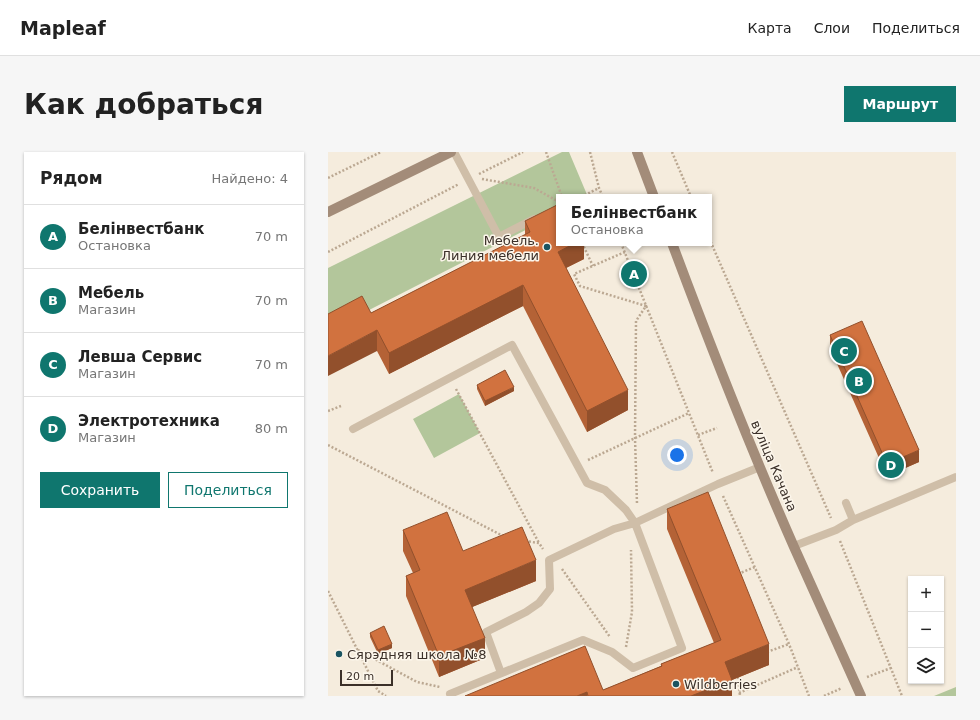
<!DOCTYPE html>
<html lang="ru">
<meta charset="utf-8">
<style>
:root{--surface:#fff;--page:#f6f6f6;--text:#222;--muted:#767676;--line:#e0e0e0;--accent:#0f766e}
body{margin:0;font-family:"DejaVu Sans",sans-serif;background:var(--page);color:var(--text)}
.controls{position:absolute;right:12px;bottom:12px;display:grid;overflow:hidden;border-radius:0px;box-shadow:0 1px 3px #0004}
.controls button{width:36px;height:36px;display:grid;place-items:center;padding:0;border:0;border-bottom:1px solid var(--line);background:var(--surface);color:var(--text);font:20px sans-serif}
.scale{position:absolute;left:12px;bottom:10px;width:53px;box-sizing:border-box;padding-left:4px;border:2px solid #3b3029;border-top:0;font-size:11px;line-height:14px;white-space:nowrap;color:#3b3029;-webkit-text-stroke:3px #fcf6eb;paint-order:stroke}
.you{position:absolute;left:349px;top:303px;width:14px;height:14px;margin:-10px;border:3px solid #fff;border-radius:50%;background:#1a73e8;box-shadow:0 0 0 6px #1a73e833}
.badge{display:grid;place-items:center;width:26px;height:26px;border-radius:50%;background:var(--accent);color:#fff;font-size:13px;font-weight:700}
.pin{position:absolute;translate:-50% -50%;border:2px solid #fff;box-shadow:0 1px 4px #0006}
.popup{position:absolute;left:228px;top:42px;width:156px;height:52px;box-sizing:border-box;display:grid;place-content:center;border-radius:0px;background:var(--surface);filter:drop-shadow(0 1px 3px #0005);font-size:13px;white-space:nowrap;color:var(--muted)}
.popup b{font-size:15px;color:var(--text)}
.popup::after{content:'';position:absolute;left:50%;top:100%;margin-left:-8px;border:8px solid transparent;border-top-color:var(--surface)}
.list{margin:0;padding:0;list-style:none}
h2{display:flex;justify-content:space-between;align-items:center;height:52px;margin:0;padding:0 16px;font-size:17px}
h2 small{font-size:13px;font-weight:400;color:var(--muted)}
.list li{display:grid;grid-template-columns:26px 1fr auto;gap:12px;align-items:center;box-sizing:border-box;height:64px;padding:0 16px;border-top:1px solid var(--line)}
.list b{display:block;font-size:15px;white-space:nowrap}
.list p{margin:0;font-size:13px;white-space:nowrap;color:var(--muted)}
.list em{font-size:13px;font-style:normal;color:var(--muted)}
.actions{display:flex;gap:8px;padding:12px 16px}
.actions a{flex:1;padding:9px 0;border:1px solid var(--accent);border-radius:0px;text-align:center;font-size:14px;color:var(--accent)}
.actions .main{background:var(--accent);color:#fff}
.icon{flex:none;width:22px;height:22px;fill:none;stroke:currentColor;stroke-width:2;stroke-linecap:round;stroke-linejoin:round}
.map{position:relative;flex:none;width:628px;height:544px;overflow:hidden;border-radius:0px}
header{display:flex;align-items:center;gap:24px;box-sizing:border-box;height:56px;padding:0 20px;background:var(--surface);border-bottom:1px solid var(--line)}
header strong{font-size:19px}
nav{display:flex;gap:22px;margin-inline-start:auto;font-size:14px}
.intro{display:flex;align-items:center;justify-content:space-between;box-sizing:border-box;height:96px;padding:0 24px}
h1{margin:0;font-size:28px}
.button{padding:10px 18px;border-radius:0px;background:var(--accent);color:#fff;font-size:14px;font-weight:700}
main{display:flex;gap:24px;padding:0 24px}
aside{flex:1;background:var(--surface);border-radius:0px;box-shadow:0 1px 3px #0004}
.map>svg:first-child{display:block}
</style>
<header>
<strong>Mapleaf</strong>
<nav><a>Карта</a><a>Слои</a><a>Поделиться</a></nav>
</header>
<div class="intro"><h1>Как добраться</h1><a class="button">Маршрут</a></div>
<main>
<aside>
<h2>Рядом<small>Найдено: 4</small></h2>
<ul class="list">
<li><span class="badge">A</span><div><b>Белінвестбанк</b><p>Остановка</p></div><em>70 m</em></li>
<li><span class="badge">B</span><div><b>Мебель</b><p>Магазин</p></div><em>70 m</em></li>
<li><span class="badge">C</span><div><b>Левша Сервис</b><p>Магазин</p></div><em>70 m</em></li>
<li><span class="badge">D</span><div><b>Электротехника</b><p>Магазин</p></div><em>80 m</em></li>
</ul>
<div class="actions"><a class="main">Сохранить</a><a>Поделиться</a></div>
</aside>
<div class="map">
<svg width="628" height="544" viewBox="0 0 628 544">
<rect width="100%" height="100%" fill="#f5ecdd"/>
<path fill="#b3c69b" d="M 234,0 L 241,0 L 260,45 L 231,45 L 231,61 L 0,179 L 0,116 Z
M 131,242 L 152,281 L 106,306 L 85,267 Z
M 628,535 L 628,544 L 606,544 Z"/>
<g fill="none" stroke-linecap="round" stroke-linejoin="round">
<path stroke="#bba892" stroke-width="2.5" stroke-dasharray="2 2" stroke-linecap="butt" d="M 218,0 L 234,45
M 262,0 L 271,36 L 275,45
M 344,0 L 363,45
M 151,22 L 195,0
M 0,26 L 53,0
M 154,27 L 206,36 L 231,50
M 253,45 L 271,36
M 381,86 L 503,366
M 254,91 L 265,114
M 293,91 L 385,321
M 0,100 L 131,32
M 297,100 L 246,122 L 252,134 L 318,154 L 308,169 L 307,286 L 309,352
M 128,237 L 211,391
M 0,259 L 13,254
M 370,283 L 389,276
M 0,293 L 175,384
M 260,308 L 361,261
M 395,344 L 461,492 L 481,544
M 197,389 L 211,391 L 215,397
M 512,389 L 574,544
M 234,417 L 282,485
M 410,422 L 427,415
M 0,439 L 50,539 L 58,544
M 298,495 L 304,460 L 303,398
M 30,498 L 89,530 L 112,535
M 439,500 L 461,492
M 410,525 L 412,544
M 539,525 L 563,516
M 411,541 L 470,515
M 496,544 L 514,536"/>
<path stroke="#cfbea8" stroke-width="8" d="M 126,0 L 171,85 L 206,67
M 25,277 L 184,193 L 259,331 L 277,338 L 298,358 L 307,371 L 286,377 L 221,408 L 222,437 L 211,451 L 198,460 L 158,480 L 173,521
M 518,351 L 525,368
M 466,394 L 508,378 L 525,368 L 628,325
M 122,542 L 255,488 L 284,500 L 305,516 L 354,496 L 307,371 L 390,332 L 432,315"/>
<path stroke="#a38c79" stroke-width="10" d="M 309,0 L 326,45
M 0,60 L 123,0
M 344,91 C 382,193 422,295 466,395 C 488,445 511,494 533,544"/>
</g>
<path fill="#b46236" d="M 197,69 L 256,91 L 256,107 L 238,116 L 300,258 L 259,280 L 195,154 L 61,222 L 49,199 L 43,161 L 197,83 Z
M 502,183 L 591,310 L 559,324 L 502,196 Z
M 149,233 L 186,239 L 157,254 L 149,237 Z
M 339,357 L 441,513 L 404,528 L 404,544 L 137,544 L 275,538 L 333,514 L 333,512 L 386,491 L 339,377 Z
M 75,378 L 135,399 L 208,429 L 144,455 L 157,506 L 111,525 L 78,444 L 78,424 L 85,421 L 75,399 Z
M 42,481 L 64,496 L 50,502 L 42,485 Z"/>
<path fill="#92502c" d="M 247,91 L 256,91 L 256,107 L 230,120 L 230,100 Z
M 195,133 L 195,154 L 61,222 L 61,201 Z
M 49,178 L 49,199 L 0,224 L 0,204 Z
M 186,235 L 186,239 L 157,254 L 157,249 Z
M 300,238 L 300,258 L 259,280 L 259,259 Z
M 591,298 L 591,310 L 559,324 L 559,312 Z
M 208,408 L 208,429 L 137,458 L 137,438 Z
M 157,486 L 157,506 L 111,525 L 111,504 Z
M 64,492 L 64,496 L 50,502 L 50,498 Z
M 441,492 L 441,513 L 404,528 L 404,544 L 363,544 L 397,510 Z
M 259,540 L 259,544 L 249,544 Z"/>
<path fill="#d1723f" stroke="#92502c" d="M 231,52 L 231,91 L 247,91 L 230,100 L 300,238 L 259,259 L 195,133 L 61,201 L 49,178 L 0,204 L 0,162 L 34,144 L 43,161 L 202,80 L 197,69 Z
M 534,169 L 591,298 L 559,312 L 502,183 Z
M 177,218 L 186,235 L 157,249 L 149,233 Z
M 380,340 L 441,492 L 397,510 L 404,528 L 363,544 L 260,544 L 259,540 L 249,544 L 137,544 L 257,494 L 275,538 L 334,514 L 333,512 L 393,488 L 339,357 Z
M 119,360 L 135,399 L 194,375 L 208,408 L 137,438 L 157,486 L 111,504 L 78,424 L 92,418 L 75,378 Z
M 56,474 L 64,492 L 50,498 L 42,481 Z"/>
<g fill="#1a5461" stroke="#fcf6eb" stroke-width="1.5">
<circle cx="219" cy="95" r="4"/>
<circle cx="11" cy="502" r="4"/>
<circle cx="348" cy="532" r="4"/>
</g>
<g text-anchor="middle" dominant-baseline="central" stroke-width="3" stroke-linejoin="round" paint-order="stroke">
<g font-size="13" fill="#3b3029" stroke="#fcf6eb" text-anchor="start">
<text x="211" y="88" text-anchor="end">Мебель.<tspan x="211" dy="15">Линия мебели</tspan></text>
<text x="19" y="502">Сярэдняя школа №8</text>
<text x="356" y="532">Wildberries</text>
</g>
<g font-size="13" fill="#3b3029" stroke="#fcf6eb">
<text transform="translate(446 314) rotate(67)">вуліца Качана</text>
</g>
</g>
</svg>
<div class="controls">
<button>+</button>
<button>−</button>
<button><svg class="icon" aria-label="layers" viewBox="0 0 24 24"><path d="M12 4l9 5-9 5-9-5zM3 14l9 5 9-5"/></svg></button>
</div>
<div class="scale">20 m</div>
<div class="you"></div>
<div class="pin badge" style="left:306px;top:122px">A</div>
<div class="popup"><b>Белінвестбанк</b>Остановка</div>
<div class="pin badge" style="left:531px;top:229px">B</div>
<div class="pin badge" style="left:516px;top:199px">C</div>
<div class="pin badge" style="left:563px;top:313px">D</div>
</div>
</main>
